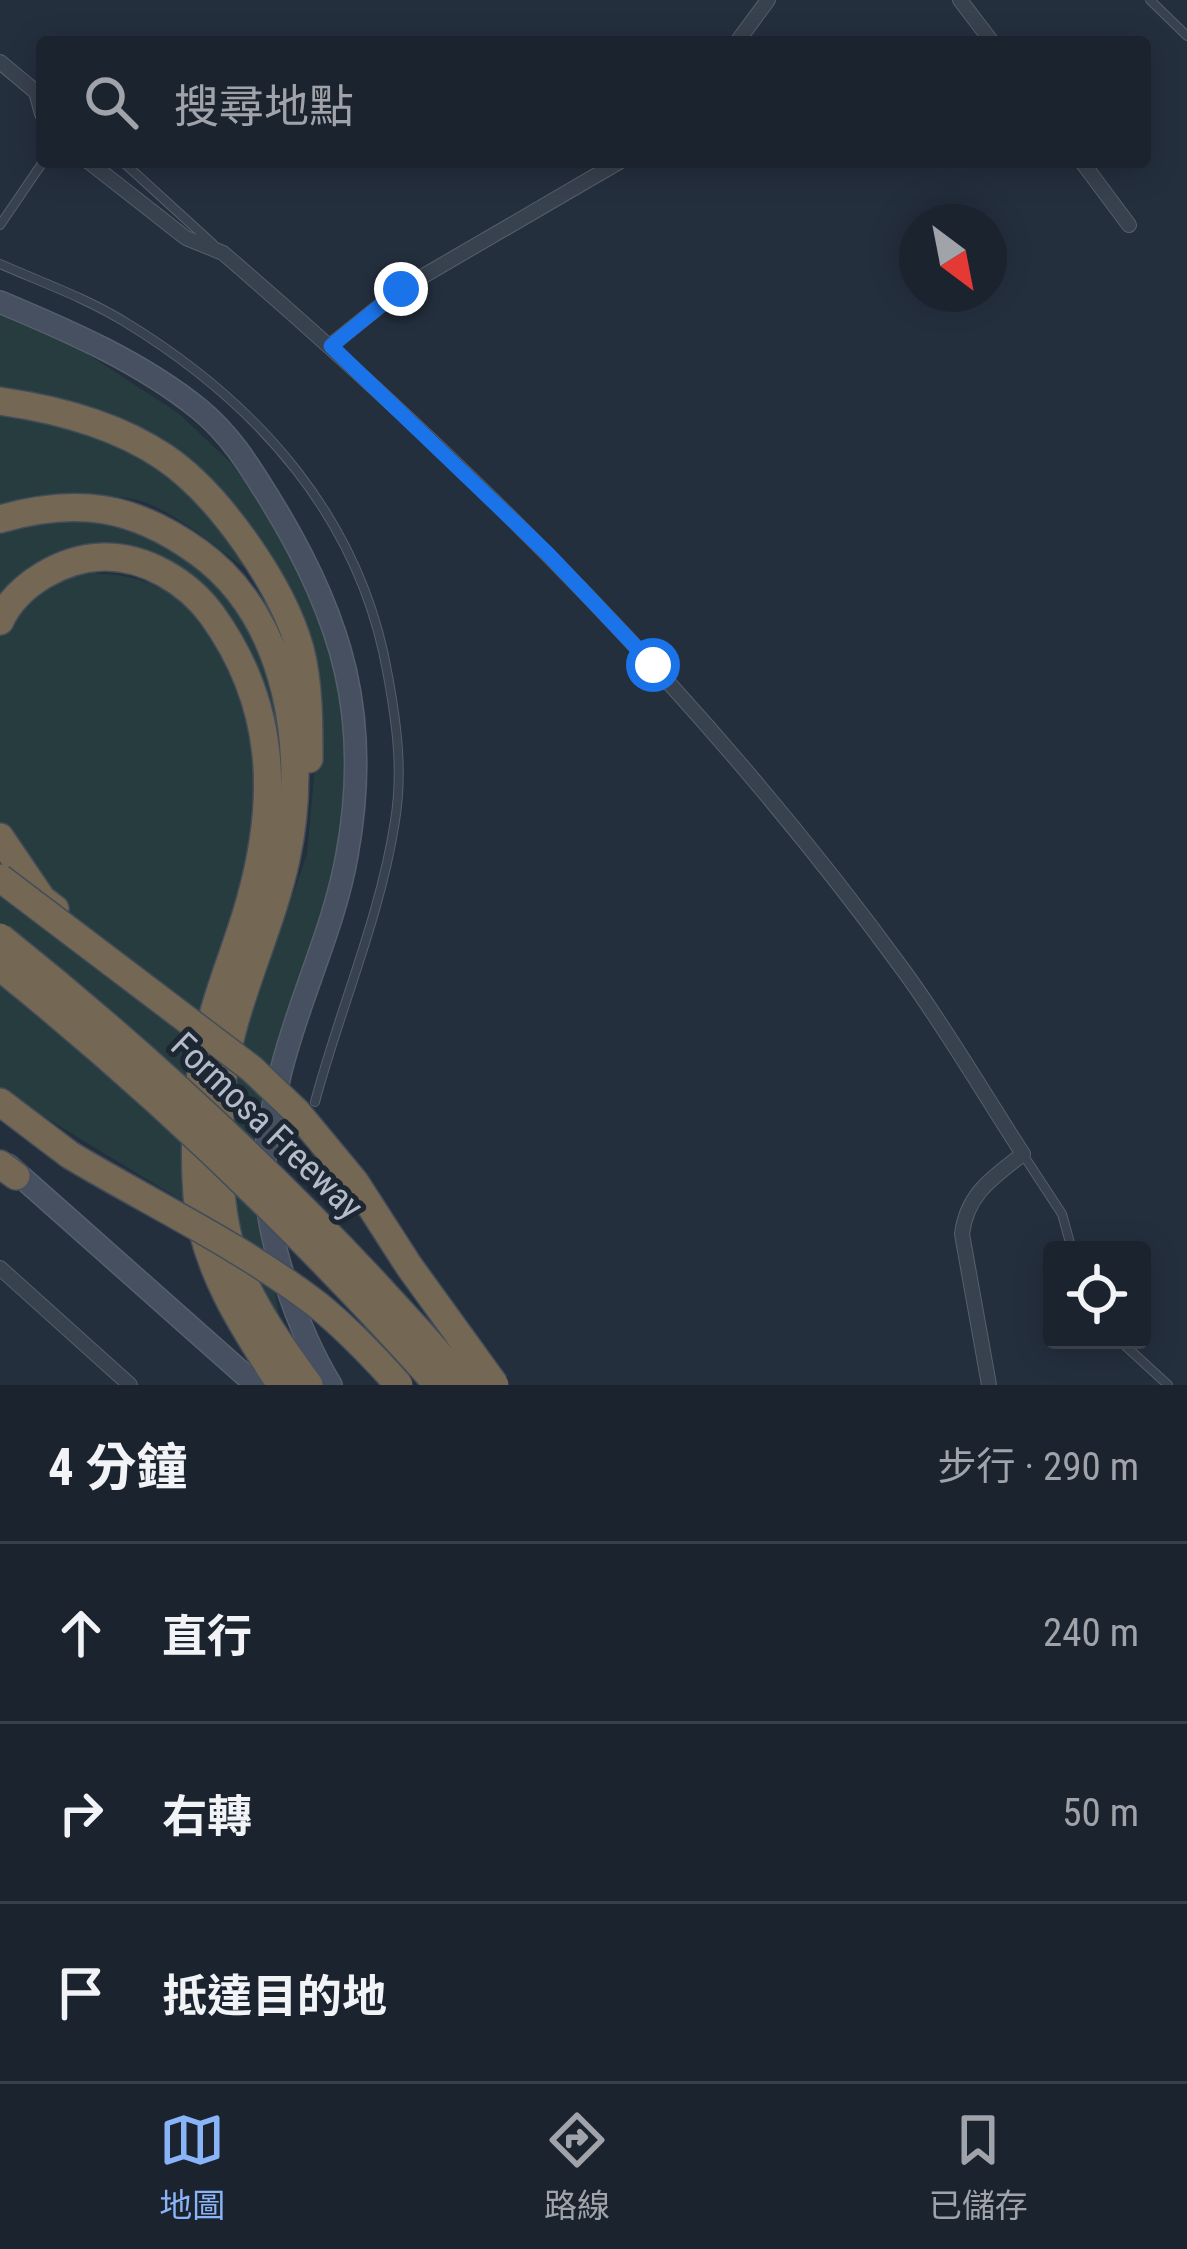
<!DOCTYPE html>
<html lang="zh-TW">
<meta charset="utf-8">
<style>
:root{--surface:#1b232e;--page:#242b36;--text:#f1f3f6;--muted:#a0a4aa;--line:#39404a;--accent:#8ab4f8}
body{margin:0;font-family:"Roboto Condensed","Noto Sans TC",sans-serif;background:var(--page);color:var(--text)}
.controls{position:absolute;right:36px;bottom:36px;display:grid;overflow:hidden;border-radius:12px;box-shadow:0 6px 30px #0003}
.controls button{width:108px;height:108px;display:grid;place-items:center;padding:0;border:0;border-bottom:3px solid var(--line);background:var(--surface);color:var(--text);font:60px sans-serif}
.compass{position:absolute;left:899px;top:204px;width:108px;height:108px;border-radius:50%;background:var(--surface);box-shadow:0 6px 30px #0003;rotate:148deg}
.stop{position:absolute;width:36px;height:36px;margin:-27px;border:9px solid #1a73e8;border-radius:50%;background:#fff}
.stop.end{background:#1a73e8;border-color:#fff;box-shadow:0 3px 12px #0008}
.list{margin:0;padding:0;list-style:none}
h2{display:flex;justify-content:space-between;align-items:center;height:156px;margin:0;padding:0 48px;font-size:51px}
h2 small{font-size:39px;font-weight:400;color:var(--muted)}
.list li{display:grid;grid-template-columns:78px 1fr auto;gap:36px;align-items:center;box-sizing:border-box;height:180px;padding:0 48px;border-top:3px solid var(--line)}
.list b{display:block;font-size:45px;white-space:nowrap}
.list em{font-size:39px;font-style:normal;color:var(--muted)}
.icon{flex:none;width:66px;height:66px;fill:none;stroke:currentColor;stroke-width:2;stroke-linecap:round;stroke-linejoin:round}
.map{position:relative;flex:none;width:1187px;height:1385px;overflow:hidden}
.search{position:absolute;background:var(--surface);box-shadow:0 6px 30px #0003;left:36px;right:36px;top:36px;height:132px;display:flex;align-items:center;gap:30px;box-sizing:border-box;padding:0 42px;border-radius:12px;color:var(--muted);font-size:45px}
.sheet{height:696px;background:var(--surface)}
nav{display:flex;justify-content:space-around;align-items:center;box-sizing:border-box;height:168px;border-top:3px solid var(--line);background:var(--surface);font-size:33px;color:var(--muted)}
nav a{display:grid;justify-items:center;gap:6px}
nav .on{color:var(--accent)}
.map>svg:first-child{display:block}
</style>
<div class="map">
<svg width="1187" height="1385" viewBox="0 0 1187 1385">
<rect width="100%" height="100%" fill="#242f3e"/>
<path fill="#263c3f" d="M 0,315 L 83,351 L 178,413 L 231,463 L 261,504 L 291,549 L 325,619 L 344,713 L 350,791 L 332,882 L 287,1020 L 268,1251 L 281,1328 L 258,1294 L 232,1206 L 230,1123 L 236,1071 L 258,994 L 307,854 L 315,766 L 298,617 L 198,503 L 260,580 C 229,557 169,505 133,499 C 89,492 44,502 0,508 Z
M 93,517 L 173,541 L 257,628 L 286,725 L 281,825 L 241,641 L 104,544 L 96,574 C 207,571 257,695 259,790 C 260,830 244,876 237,915 C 220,1011 203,1107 186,1203 L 0,1090 L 0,528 Z"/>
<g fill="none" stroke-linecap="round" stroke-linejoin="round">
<defs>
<path id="lane" d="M 1150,0 L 1187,36
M 123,162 L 213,244
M 0,225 L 43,162
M 0,264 C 41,282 86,298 125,322 C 258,403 361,518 388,676 C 397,725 403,772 395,821 C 380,918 340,1008 315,1102
M 1024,1156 L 1062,1214 L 1072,1250
M 1119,1340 L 1168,1385"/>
<path id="street" d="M 960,0 L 992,42
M 737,42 L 768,0
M 0,62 L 36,92 L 42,114
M 89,162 L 186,238 L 223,253 C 474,469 709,703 904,971 C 947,1030 984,1094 1023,1154 C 992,1178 967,1194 962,1234 L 989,1385
M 1082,162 L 1129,225
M 330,346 L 401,289 L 619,162
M 0,1268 L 130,1385"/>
<path id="secondary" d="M 0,302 C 69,331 141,362 199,409 C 231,435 250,467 271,501 C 343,618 372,718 347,855 C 334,929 299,998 281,1071 C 273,1105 263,1145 265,1179 C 267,1242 298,1331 331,1385
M 8,1165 L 256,1385"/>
<path id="highway" d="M 0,401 C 56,409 117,425 164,457 C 219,494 282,585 300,649 C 309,683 309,723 309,759
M 0,519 C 76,497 133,505 198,552 C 290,618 309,754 286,859 C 269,938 226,1015 221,1096 C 218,1145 217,1204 232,1251 C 247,1299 280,1345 309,1385
M 0,621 C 17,584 63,558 103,557 C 145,556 188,582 212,615 C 276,704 279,798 250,901 C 239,942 221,982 211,1023 C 197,1078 193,1138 197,1195 C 202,1265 244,1329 281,1385
M 0,837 L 42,899 L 55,909
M 0,1102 L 70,1155
M 0,1164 L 16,1176"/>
</defs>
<use href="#lane" stroke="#565f6c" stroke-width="10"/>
<use href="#street" stroke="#565f6c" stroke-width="16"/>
<use href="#secondary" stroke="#565f6c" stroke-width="24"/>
<use href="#highway" stroke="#434c59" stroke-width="30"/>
<use href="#lane" stroke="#38414e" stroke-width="8"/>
<use href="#street" stroke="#38414e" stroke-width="14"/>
<use href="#secondary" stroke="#465061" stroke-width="21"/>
<use href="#highway" stroke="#746855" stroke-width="27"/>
<defs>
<path id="highway-bridge" d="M 0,878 L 252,1069 L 297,1112 L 355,1182 L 409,1266 L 495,1385
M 0,937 C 169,1072 325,1221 466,1385
M 0,967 C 157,1093 304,1235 438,1385
M 70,1155 C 152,1204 243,1247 319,1306 C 348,1330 374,1357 399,1385"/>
</defs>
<use href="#highway-bridge" stroke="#434c59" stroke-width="30" stroke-linecap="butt"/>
<use href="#highway-bridge" stroke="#746855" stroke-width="27"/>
</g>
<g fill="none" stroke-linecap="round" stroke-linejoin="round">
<path stroke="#1a73e8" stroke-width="15" d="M 401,289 L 331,346 L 548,554 L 653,665"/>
</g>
<g text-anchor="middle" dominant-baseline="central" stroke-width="10" stroke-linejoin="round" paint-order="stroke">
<g font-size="36" fill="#b4bcc9" stroke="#1d2633">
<text transform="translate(267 1126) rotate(44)">Formosa Freeway</text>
</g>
</g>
</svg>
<div class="controls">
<button><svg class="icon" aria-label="locate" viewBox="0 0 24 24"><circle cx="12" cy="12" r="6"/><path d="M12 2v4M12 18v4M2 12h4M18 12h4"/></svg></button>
</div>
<svg class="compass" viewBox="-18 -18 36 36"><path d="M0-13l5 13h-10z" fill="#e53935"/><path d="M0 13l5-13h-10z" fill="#a0a4aa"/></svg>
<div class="stop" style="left:653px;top:665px"></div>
<div class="stop end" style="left:401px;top:289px"></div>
<div class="search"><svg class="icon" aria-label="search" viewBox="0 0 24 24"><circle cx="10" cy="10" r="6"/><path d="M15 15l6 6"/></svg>搜尋地點</div>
</div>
<section class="sheet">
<h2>4 分鐘<small>步行 · 290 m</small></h2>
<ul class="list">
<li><svg class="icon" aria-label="ahead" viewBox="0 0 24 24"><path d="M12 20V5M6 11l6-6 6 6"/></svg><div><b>直行</b></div><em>240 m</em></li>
<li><svg class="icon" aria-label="right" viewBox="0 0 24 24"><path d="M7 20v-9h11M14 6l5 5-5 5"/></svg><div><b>右轉</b></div><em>50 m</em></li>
<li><svg class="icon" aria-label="arrive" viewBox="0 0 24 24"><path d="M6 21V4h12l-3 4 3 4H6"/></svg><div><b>抵達目的地</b></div></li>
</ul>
</section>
<nav>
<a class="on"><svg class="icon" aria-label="map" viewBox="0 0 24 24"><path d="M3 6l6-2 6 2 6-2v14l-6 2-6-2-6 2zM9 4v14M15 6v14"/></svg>地圖</a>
<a><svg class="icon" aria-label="directions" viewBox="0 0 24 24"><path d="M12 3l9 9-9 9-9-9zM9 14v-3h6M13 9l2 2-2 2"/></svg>路線</a>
<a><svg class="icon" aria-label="saved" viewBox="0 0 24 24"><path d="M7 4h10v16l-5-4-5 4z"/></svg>已儲存</a>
</nav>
